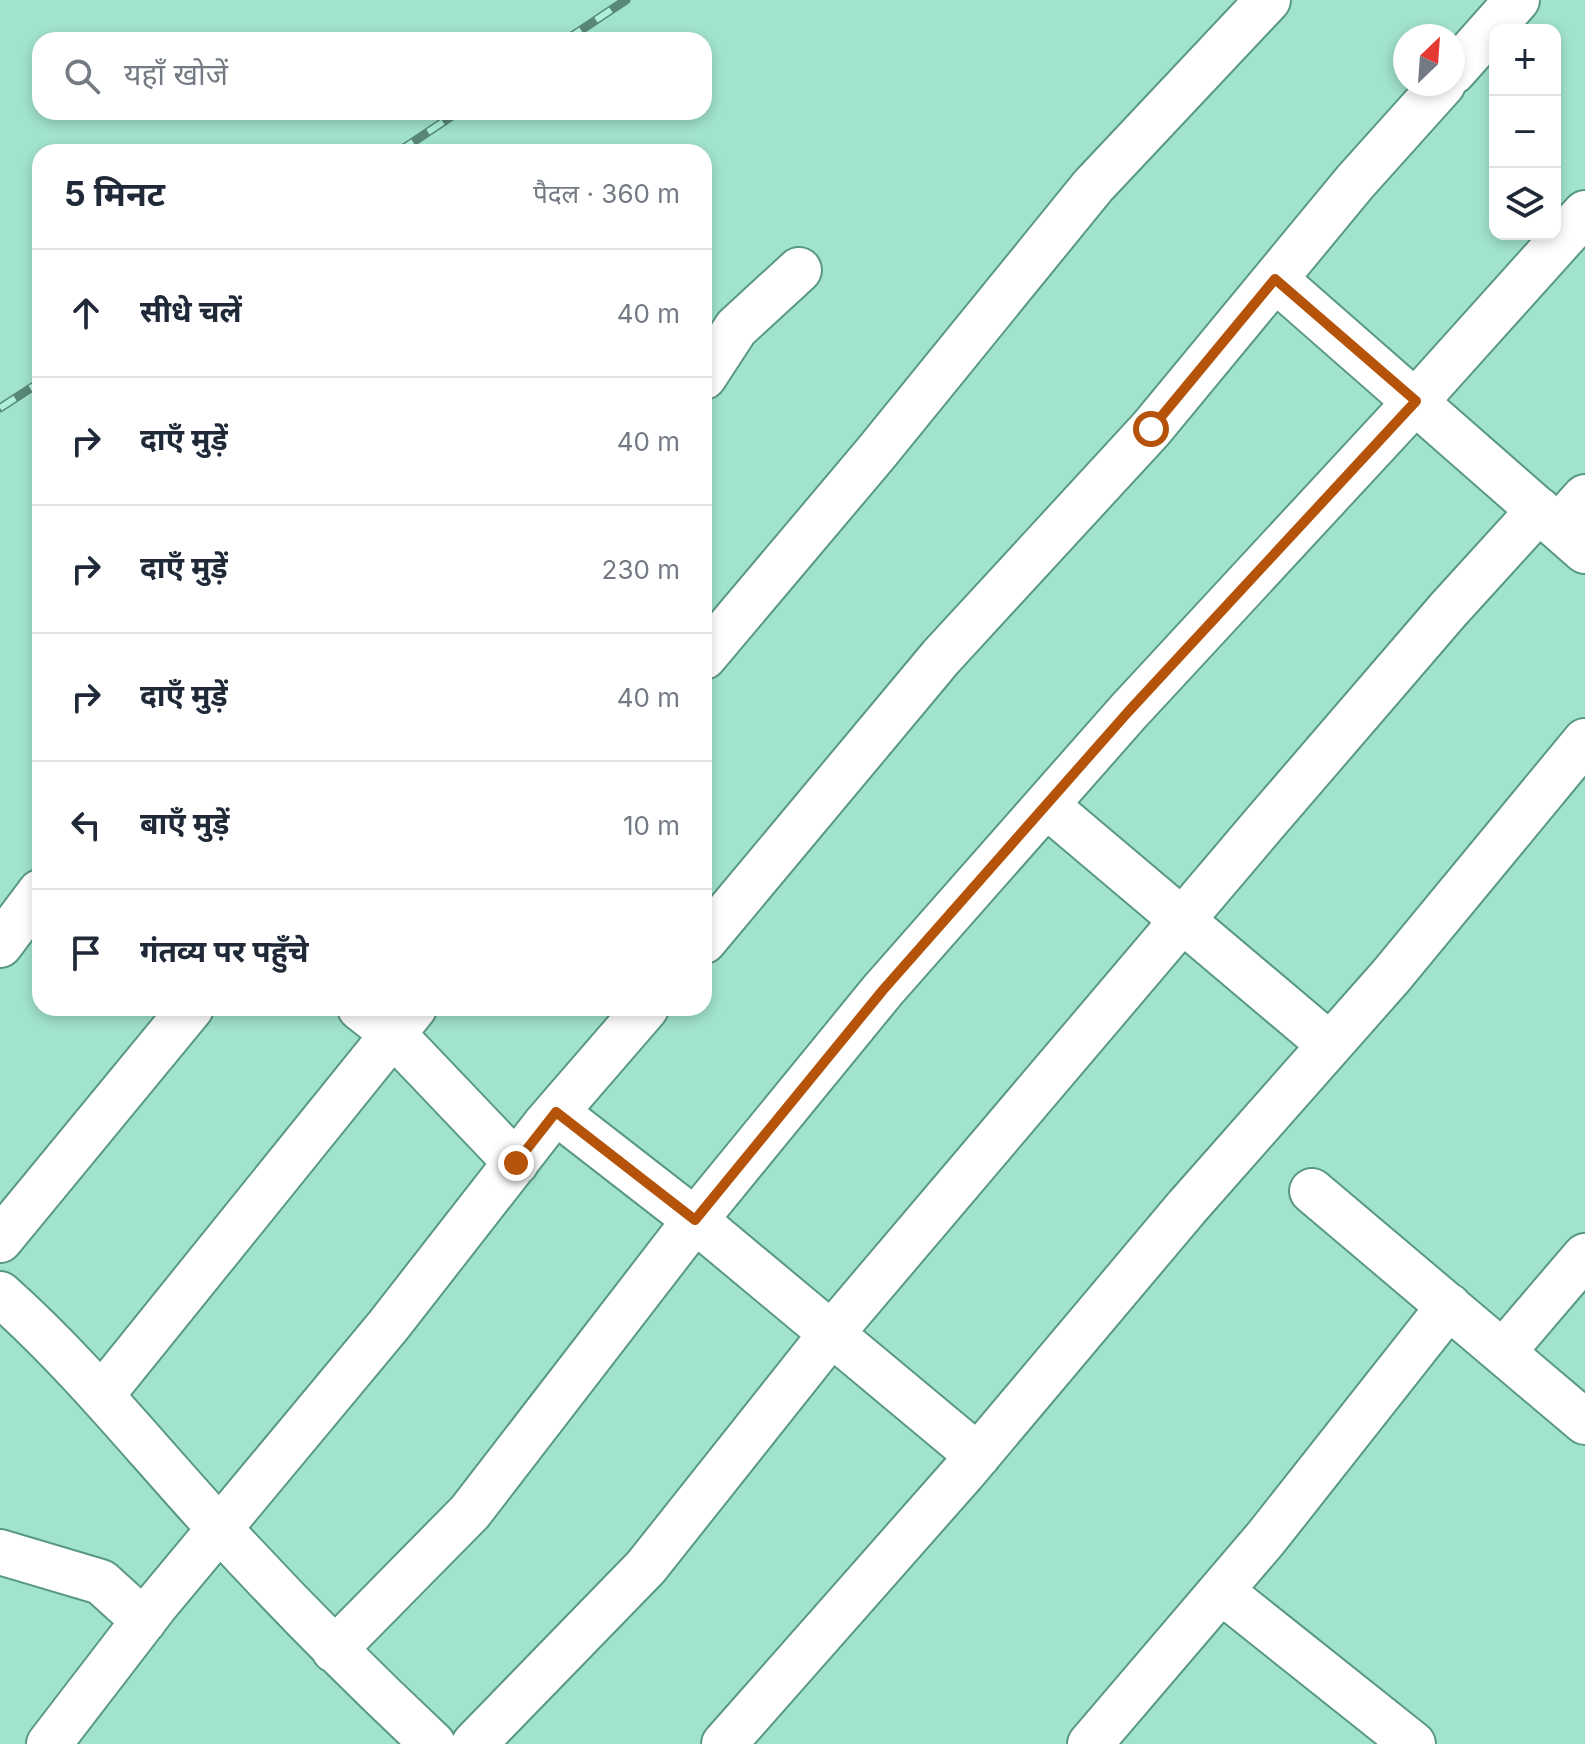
<!DOCTYPE html>
<html lang="hi">
<meta charset="utf-8">
<style>
:root{--surface:#fff;--page:#f6f6f7;--text:#1f2937;--muted:#747a83;--line:#e0e1e3}
body{margin:0;font-family:Inter,"Noto Sans Devanagari",sans-serif;background:var(--page);color:var(--text)}
.controls{position:absolute;right:24px;top:24px;display:grid;overflow:hidden;border-radius:16px;box-shadow:0 4px 12px #0003}
.controls button{width:72px;height:72px;display:grid;place-items:center;padding:0;border:0;border-bottom:2px solid var(--line);background:var(--surface);color:var(--text);font:40px sans-serif}
.compass{position:absolute;left:1393px;top:24px;width:72px;height:72px;border-radius:50%;background:var(--surface);box-shadow:0 4px 12px #0003;rotate:25deg}
.stop{position:absolute;width:24px;height:24px;margin:-18px;border:6px solid #b45309;border-radius:50%;background:#fff}
.stop.end{background:#b45309;border-color:#fff;box-shadow:0 2px 8px #0008}
.list{margin:0;padding:0;list-style:none}
h2{display:flex;justify-content:space-between;align-items:center;height:104px;margin:0;padding:0 32px;font-size:34px}
h2 small{font-size:26px;font-weight:400;color:var(--muted)}
.list li{display:grid;grid-template-columns:52px 1fr auto;gap:24px;align-items:center;box-sizing:border-box;height:128px;padding:0 32px;border-top:2px solid var(--line)}
.list b{display:block;font-size:30px;white-space:nowrap}
.list em{font-size:26px;font-style:normal;color:var(--muted)}
.icon{flex:none;width:44px;height:44px;fill:none;stroke:currentColor;stroke-width:2;stroke-linecap:round;stroke-linejoin:round}
.map{position:relative;flex:none;width:1585px;height:1744px;overflow:hidden}
.search{position:absolute;background:var(--surface);box-shadow:0 4px 12px #0003;left:32px;top:32px;width:680px;height:88px;display:flex;align-items:center;gap:20px;box-sizing:border-box;padding:0 28px;border-radius:24px;color:var(--muted);font-size:30px}
.panel{position:absolute;background:var(--surface);box-shadow:0 4px 12px #0003;left:32px;top:144px;width:680px;height:872px;border-radius:24px}
.map>svg:first-child{display:block}
</style>
<div class="map">
<svg width="1585" height="1744" viewBox="0 0 1585 1744">
<rect width="100%" height="100%" fill="#a1e3cb"/>
<g fill="none" stroke-linecap="round" stroke-linejoin="round">
<defs>
<path id="minor" d="M 1453,72 L 1517,0
M 1275,279 L 1585,551
M 704,377 L 736,328 L 799,270
M 1558,527 L 1585,497
M 704,657 L 876,453 L 1093,186 L 1268,0
M 1046,805 L 1330,1045
M 704,941 L 941,657 L 1151,429 L 1355,182 L 1443,84
M 0,945 L 40,892
M 360,1008 L 394,1035 L 516,1163
M 556,1112 L 695,1220 L 978,1456
M 1312,1191 L 1585,1422
M 0,1240 L 191,1008
M 0,1294 C 80,1365 147,1450 220,1529 C 288,1603 359,1675 433,1744
M 1503,1352 L 1585,1256
M 101,1396 L 414,1008
M 0,1552 L 101,1582 L 144,1621
M 1221,1591 L 1413,1744
M 334,1650 L 470,1512 L 695,1220 L 883,990 L 1128,712 L 1416,401 L 1585,213
M 49,1744 L 155,1606 L 388,1326 L 544,1126 L 646,1008
M 474,1744 L 646,1567 L 831,1334 L 1263,825 L 1448,610 L 1539,510
M 724,1744 L 964,1472 L 1187,1207 L 1391,976 L 1585,741
M 1090,1744 L 1266,1538 L 1449,1306"/>
</defs>
<use href="#minor" stroke="#599983" stroke-width="48"/>
<use href="#minor" stroke="#fff" stroke-width="44"/>
<defs>
<path id="rail" d="M 566,40 L 626,0
M 398,152 L 458,112
M 0,408 L 40,382"/>
</defs>
<use href="#rail" stroke="#588877" stroke-width="9"/>
<use href="#rail" stroke="#aef1d8" stroke-width="6" stroke-dasharray="18" stroke-linecap="butt"/>
</g>
<g fill="none" stroke-linecap="round" stroke-linejoin="round">
<path stroke="#b45309" stroke-width="10" d="M 516,1163 L 556,1112 L 695,1220 L 883,990 L 1128,712 L 1416,401 L 1275,279 L 1151,429"/>
</g>
</svg>
<div class="controls">
<button>+</button>
<button>−</button>
<button><svg class="icon" aria-label="layers" viewBox="0 0 24 24"><path d="M12 4l9 5-9 5-9-5zM3 14l9 5 9-5"/></svg></button>
</div>
<svg class="compass" viewBox="-18 -18 36 36"><path d="M0-13l5 13h-10z" fill="#e53935"/><path d="M0 13l5-13h-10z" fill="#747a83"/></svg>
<div class="stop" style="left:1151px;top:429px"></div>
<div class="stop end" style="left:516px;top:1163px"></div>
<div class="search"><svg class="icon" aria-label="search" viewBox="0 0 24 24"><circle cx="10" cy="10" r="6"/><path d="M15 15l6 6"/></svg>यहाँ खोजें</div>
<section class="panel">
<h2>5 मिनट<small>पैदल · 360 m</small></h2>
<ul class="list">
<li><svg class="icon" aria-label="ahead" viewBox="0 0 24 24"><path d="M12 20V5M6 11l6-6 6 6"/></svg><div><b>सीधे चलें</b></div><em>40 m</em></li>
<li><svg class="icon" aria-label="right" viewBox="0 0 24 24"><path d="M7 20v-9h11M14 6l5 5-5 5"/></svg><div><b>दाएँ मुड़ें</b></div><em>40 m</em></li>
<li><svg class="icon" aria-label="right" viewBox="0 0 24 24"><path d="M7 20v-9h11M14 6l5 5-5 5"/></svg><div><b>दाएँ मुड़ें</b></div><em>230 m</em></li>
<li><svg class="icon" aria-label="right" viewBox="0 0 24 24"><path d="M7 20v-9h11M14 6l5 5-5 5"/></svg><div><b>दाएँ मुड़ें</b></div><em>40 m</em></li>
<li><svg class="icon" aria-label="left" viewBox="0 0 24 24"><path d="M17 20v-9H6M10 6l-5 5 5 5"/></svg><div><b>बाएँ मुड़ें</b></div><em>10 m</em></li>
<li><svg class="icon" aria-label="arrive" viewBox="0 0 24 24"><path d="M6 21V4h12l-3 4 3 4H6"/></svg><div><b>गंतव्य पर पहुँचे</b></div></li>
</ul>
</section>
</div>
